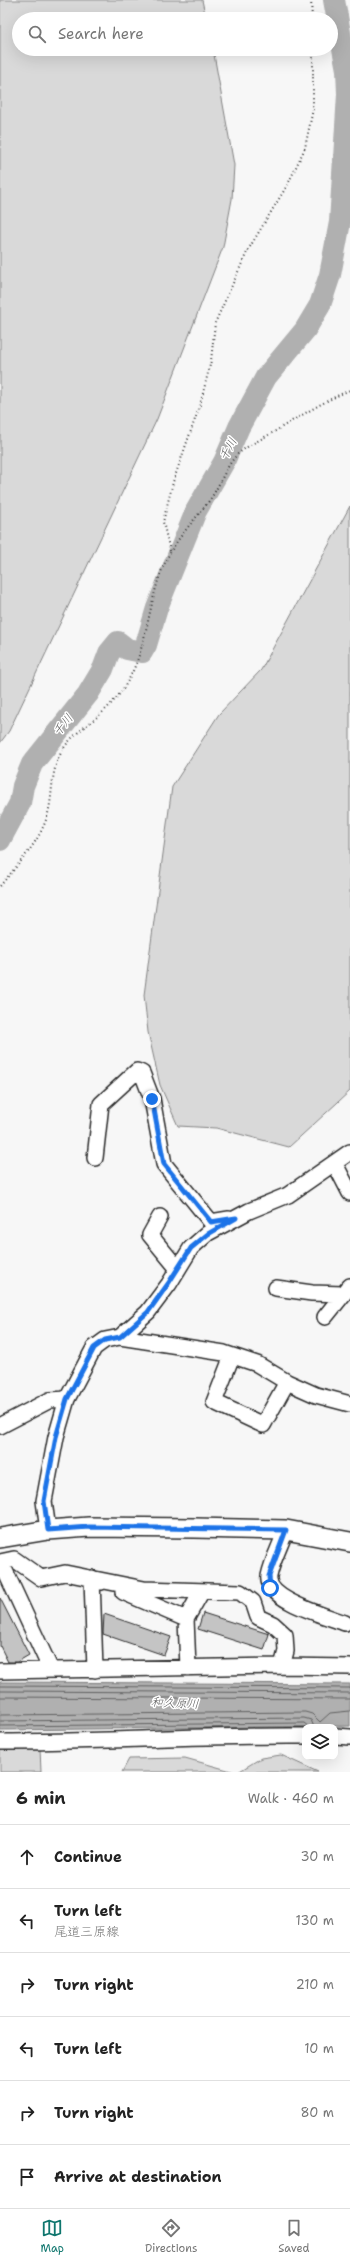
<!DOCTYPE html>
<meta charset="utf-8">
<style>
:root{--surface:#fff;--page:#f2f2f2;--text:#222;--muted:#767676;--line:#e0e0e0;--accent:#0f766e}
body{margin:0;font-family:"Shantell Sans","Klee One",sans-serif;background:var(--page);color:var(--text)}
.controls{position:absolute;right:12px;bottom:12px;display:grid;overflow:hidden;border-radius:8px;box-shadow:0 4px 16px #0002}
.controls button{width:36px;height:36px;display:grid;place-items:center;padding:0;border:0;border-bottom:1px solid var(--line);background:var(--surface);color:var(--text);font:20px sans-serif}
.stop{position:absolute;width:12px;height:12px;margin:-9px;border:3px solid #1a73e8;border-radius:50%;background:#fff}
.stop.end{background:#1a73e8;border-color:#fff;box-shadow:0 1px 4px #0008}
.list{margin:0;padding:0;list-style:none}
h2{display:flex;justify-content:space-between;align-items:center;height:52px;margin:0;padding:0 16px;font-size:17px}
h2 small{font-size:13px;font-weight:400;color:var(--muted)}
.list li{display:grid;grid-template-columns:26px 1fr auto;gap:12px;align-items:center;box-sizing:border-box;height:64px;padding:0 16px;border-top:1px solid var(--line)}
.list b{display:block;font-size:15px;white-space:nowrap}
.list p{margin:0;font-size:13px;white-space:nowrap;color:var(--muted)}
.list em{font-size:13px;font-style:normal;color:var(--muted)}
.icon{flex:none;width:22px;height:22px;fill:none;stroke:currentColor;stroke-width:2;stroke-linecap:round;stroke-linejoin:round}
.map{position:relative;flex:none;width:350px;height:1772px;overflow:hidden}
.search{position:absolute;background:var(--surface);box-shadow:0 4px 16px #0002;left:12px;right:12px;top:12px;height:44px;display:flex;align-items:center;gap:10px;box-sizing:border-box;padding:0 14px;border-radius:22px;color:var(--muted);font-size:15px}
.sheet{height:436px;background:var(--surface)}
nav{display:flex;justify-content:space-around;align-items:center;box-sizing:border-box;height:56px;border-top:1px solid var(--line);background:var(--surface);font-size:11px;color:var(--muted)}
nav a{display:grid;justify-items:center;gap:2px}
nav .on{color:var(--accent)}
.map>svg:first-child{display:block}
</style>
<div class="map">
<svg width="350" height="1772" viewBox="0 0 350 1772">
<rect width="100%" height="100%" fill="#f7f7f7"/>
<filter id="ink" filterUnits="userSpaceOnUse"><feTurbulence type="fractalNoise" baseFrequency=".025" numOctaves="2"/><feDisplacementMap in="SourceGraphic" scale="8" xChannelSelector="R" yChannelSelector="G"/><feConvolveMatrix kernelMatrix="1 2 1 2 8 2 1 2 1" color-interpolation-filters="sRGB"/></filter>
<g filter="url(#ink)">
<path fill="#d9d9d9" stroke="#828282" d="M 0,0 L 202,0 L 206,19 L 19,19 L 19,49 L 213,49 L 234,165 L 232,199 L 223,247 L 157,419 L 9,731 L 0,743 Z
M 350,506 L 350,1091 L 289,1147 L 216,1128 L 178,1126 L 160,1085 L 148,1032 L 144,995 L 172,787 L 219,714 L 261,670 Z
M 0,1748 L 40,1748 L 41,1772 L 0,1772 Z
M 281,1755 L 318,1772 L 238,1772 L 261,1758 Z
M 185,1758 L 235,1772 L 122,1772 L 129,1759 Z"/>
<path fill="#b0b0b0" stroke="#7b7b7b" d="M 0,1682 L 350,1684 L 350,1726 L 0,1730 Z"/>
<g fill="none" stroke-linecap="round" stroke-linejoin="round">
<path stroke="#606060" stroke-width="1" d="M 0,1686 L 350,1688
M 0,1691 L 350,1693
M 0,1697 L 350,1699
M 0,1715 L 305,1712 L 312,1714 L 320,1722 L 330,1713 L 350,1711
M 0,1721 L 304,1718 L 311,1720 L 314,1727
M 0,1726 L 304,1723 L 309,1727"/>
<path stroke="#b0b0b0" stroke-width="22" d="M 0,840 L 20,803 L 23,786 L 32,764 L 88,694 L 103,669 L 109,653 L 118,642 L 127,649 L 142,652 L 146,645 L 157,608 L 196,511 L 224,462 L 239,427 L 266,377 L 305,330 L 320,305 L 330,275 L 340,222 L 348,94 L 347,70 L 334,0"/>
</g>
<path fill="#c4c4c4" stroke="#2b2b2b" d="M 0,1598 L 29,1655 L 17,1662 L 8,1662 L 0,1646 Z
M 203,1613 L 269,1634 L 264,1650 L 198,1629 Z
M 104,1614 L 171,1637 L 164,1655 L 103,1634 Z"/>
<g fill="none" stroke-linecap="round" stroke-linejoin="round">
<defs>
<path id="minor" d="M 95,1158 L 101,1104 L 137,1071 L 142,1073 L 152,1099 L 164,1164 L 211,1222 L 229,1219
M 335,1164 L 350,1193
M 160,1217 L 150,1235 L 178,1269
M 276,1288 L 312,1293 L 343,1294
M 325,1317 L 350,1286
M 120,1337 L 224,1353 L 257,1364 L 287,1382 L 316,1395 L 350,1404
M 232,1356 L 214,1402 L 263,1425 L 287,1382
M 0,1426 L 50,1400 L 67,1399
M 48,1530 L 44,1501 L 56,1437 L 67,1399 L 94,1348 L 105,1340 L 120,1337 L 148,1312 L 169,1284 L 191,1248 L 208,1233 L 249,1211 L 288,1195 L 350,1152
M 286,1530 C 281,1544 272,1561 269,1576 C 265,1600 326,1616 345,1623
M 0,1562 L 14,1559 L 41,1578 L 65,1573 L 144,1589 L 240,1592 L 253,1602 L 258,1617 L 273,1624 L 285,1635 L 286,1651 L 282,1666
M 1,1562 L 51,1670
M 123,1592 L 186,1619 L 188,1668
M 186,1619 L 202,1591
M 95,1670 L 92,1578 L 101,1582
M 0,1671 L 282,1666 L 350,1667
M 335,1736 L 350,1737
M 0,1742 C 102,1742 203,1735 305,1736"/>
<path id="major" d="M 0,1538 L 48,1530 L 89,1527 L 195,1528 L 286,1530 L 350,1542"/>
</defs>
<use href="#minor" stroke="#2b2b2b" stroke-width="18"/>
<use href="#major" stroke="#2b2b2b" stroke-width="22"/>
<path stroke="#2b2b2b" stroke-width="2" stroke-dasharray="1 3" stroke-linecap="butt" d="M 311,0 L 312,19
M 170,551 L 163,522 L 173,482 L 200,405 L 211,361 L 215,323 L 248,250 L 288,184 L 305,148 L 313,109 L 313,49
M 0,886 C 19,863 43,839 49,809 C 53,790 51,771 61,753 C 71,733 93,723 108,707 C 118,697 126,686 132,673 C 147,641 149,605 161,572 C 173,541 190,526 209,501 C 218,489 226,467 235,457 C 244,447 260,440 272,433 C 297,418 322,402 350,390"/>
<use href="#minor" stroke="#fff" stroke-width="15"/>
<use href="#major" stroke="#fff" stroke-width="19"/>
</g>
</g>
<g fill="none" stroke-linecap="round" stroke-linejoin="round" filter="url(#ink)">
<path stroke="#1a73e8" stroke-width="5" d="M 152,1099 L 164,1164 L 211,1222 L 236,1218 L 208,1234 L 191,1248 L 168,1284 L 148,1312 L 120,1337 L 105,1340 L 94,1348 L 67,1399 L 56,1437 L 44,1501 L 48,1530 L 89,1527 L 286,1530 L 269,1576 L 270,1588"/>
</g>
<g text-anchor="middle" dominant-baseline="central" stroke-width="3" stroke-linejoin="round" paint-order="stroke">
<g font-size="12" font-style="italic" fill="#5a5a5a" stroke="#fff">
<text transform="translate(228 449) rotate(-62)">千川</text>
<text transform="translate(63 725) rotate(-51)">千川</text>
<text transform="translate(175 1703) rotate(3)">和久原川</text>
</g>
</g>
</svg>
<div class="controls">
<button><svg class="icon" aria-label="layers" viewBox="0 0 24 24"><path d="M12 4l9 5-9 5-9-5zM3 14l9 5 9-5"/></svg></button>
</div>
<div class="stop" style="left:270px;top:1588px"></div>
<div class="stop end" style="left:152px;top:1099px"></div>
<div class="search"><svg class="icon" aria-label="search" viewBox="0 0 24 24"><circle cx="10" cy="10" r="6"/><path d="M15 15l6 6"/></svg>Search here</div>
</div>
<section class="sheet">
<h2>6 min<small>Walk · 460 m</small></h2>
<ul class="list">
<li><svg class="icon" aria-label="ahead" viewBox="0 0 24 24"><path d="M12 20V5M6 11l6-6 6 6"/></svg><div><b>Continue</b></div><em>30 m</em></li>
<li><svg class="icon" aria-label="left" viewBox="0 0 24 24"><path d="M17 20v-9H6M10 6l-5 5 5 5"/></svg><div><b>Turn left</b><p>尾道三原線</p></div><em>130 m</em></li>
<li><svg class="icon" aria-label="right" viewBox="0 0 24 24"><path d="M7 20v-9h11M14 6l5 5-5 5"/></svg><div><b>Turn right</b></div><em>210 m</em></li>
<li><svg class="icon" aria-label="left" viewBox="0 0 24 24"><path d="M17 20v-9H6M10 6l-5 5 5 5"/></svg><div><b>Turn left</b></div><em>10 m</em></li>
<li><svg class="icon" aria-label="right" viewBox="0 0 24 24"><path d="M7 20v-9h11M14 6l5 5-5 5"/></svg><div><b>Turn right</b></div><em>80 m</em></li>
<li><svg class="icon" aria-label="arrive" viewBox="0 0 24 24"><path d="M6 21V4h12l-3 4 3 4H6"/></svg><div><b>Arrive at destination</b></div></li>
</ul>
</section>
<nav>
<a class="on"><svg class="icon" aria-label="map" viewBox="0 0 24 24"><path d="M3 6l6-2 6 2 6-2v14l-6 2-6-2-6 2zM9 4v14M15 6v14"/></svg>Map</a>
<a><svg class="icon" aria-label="directions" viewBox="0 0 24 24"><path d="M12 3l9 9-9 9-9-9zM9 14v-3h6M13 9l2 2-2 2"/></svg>Directions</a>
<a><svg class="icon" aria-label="saved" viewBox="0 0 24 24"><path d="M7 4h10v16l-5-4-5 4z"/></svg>Saved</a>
</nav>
